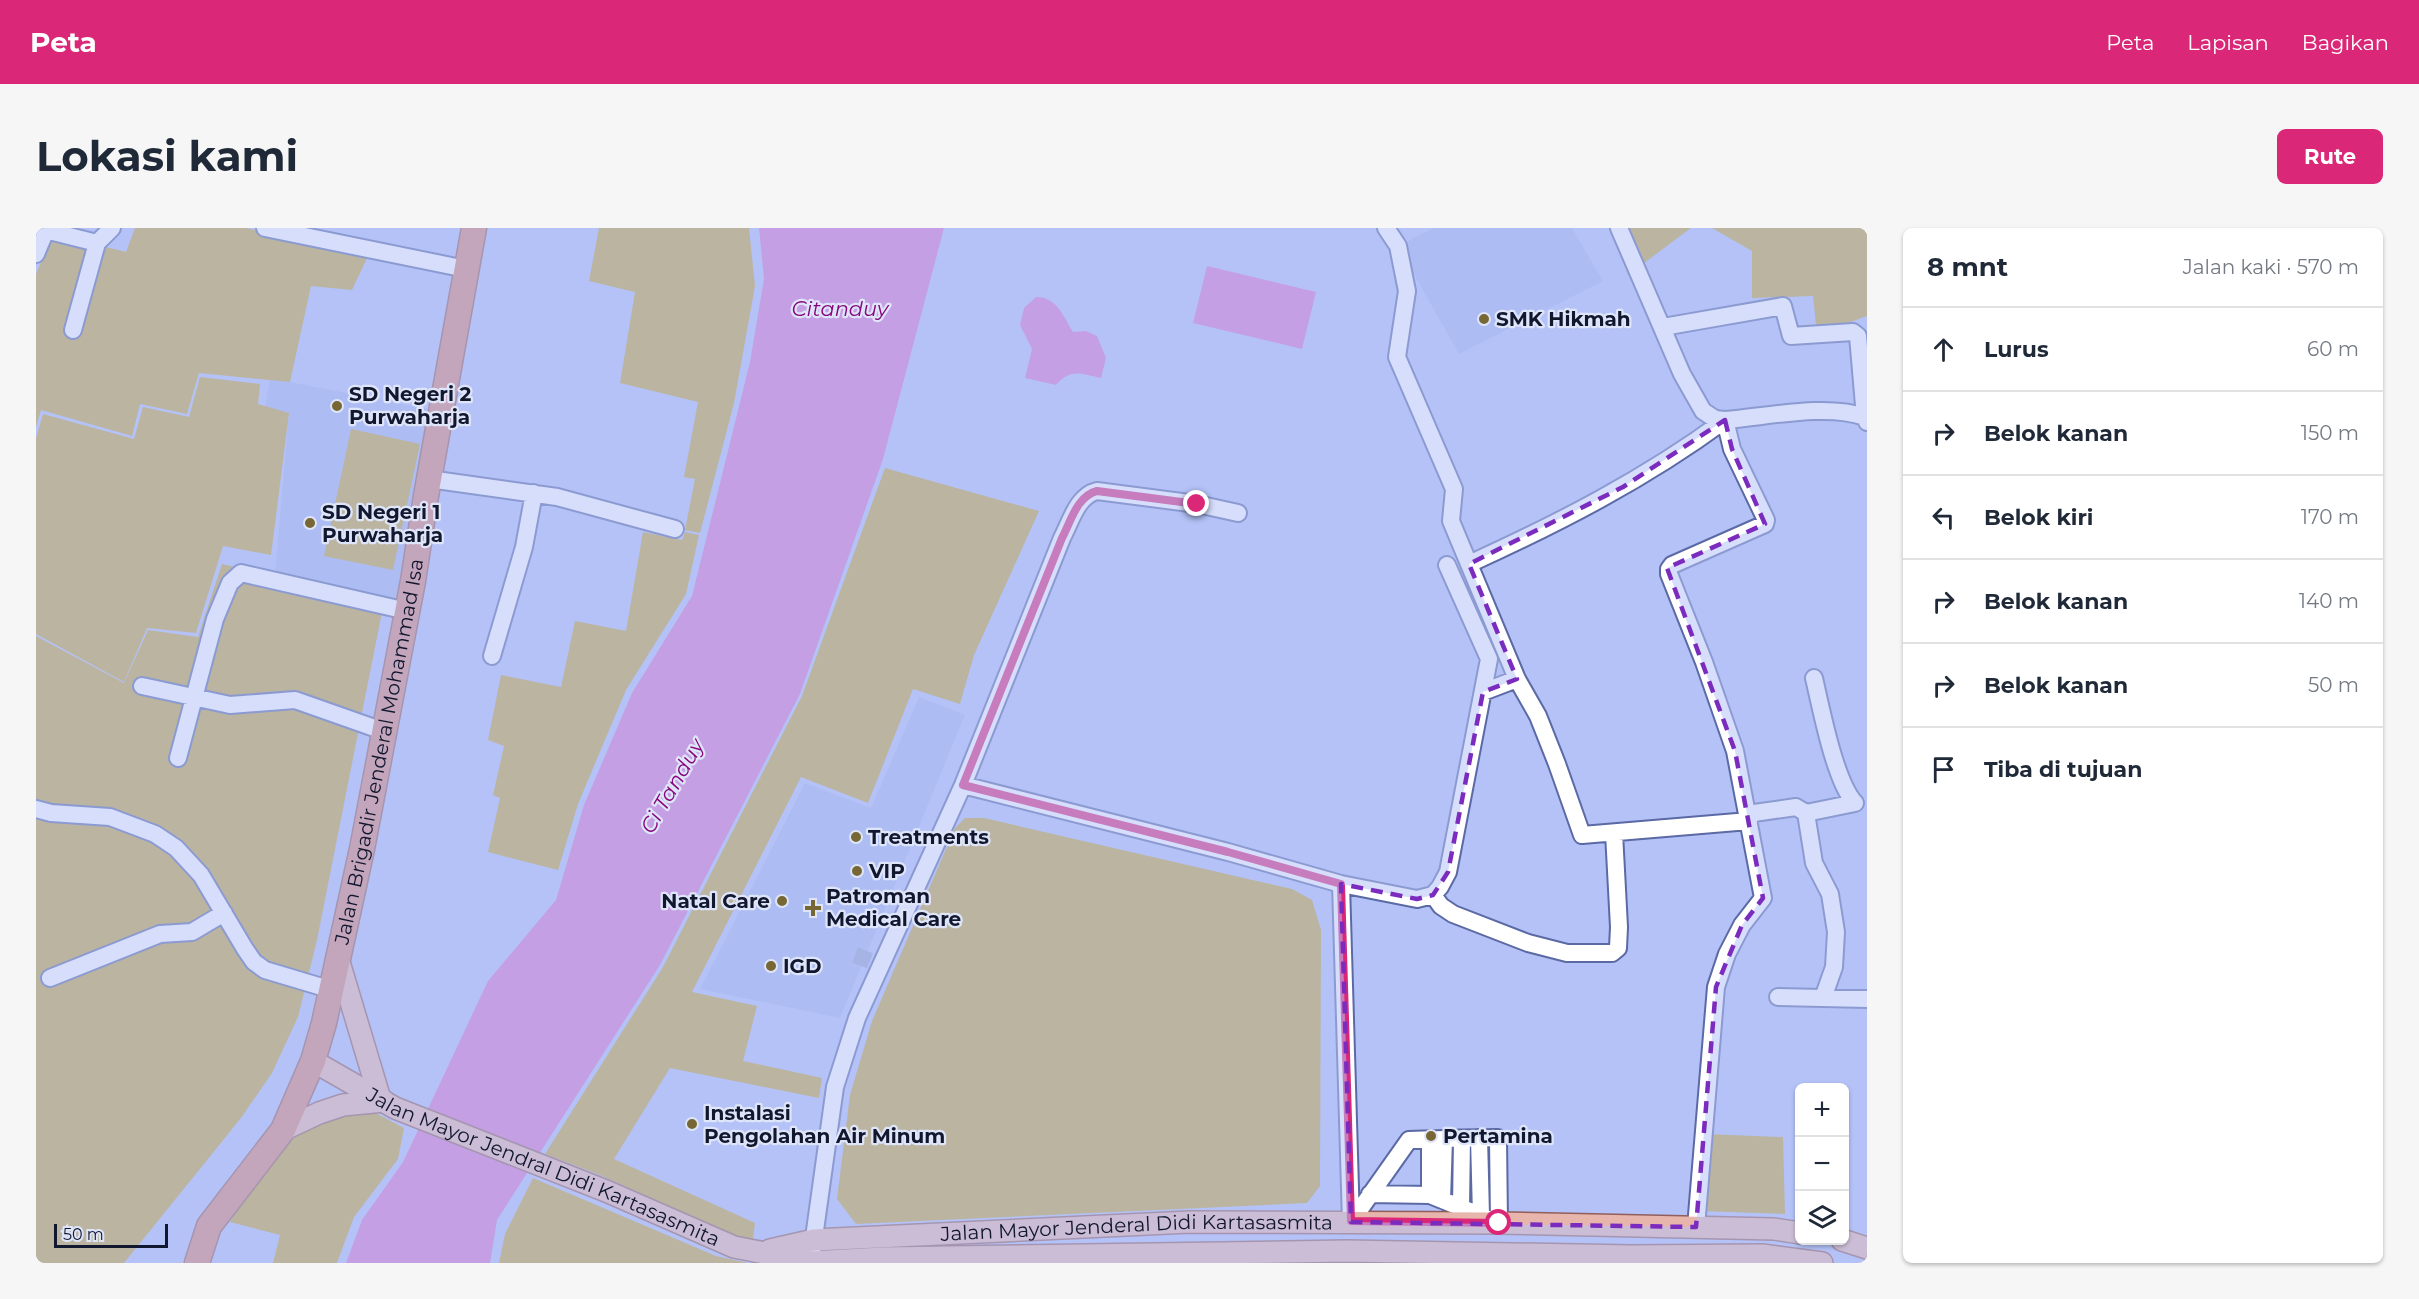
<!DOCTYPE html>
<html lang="id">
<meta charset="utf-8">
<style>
:root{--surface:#fff;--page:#f6f6f7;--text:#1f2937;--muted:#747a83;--line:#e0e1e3;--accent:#db2777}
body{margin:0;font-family:Montserrat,sans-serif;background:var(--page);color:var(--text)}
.controls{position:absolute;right:18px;bottom:18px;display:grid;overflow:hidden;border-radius:9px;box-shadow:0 2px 4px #0004}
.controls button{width:54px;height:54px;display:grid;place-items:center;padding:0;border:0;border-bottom:2px solid var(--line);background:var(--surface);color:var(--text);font:30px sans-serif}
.scale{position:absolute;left:18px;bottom:15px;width:114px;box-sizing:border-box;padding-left:6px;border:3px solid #11172e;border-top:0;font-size:16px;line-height:21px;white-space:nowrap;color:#11172e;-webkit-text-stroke:4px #dfe5f9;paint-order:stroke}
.stop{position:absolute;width:18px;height:18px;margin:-14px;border:4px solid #db2777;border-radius:50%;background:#fff}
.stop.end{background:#db2777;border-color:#fff;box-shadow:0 2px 6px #0008}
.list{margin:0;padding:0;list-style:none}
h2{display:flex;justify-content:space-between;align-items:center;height:78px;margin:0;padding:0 24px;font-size:26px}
h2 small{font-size:20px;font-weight:400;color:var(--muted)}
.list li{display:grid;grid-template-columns:39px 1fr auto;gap:18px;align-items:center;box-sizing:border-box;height:84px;padding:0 24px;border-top:2px solid var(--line)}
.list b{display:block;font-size:22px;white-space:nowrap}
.list em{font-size:20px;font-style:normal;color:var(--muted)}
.icon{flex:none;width:33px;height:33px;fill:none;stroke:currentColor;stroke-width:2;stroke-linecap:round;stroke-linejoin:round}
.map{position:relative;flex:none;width:1831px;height:1035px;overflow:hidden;border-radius:9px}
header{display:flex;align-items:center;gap:36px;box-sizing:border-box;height:84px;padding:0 30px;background:var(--accent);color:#fff}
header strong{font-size:28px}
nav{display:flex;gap:33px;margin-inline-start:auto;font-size:21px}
.intro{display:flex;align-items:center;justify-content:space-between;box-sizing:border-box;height:144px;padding:0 36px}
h1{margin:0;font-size:42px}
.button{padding:15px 27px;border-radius:9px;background:var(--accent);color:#fff;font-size:21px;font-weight:700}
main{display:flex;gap:36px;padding:0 36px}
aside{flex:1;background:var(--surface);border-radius:9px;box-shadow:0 2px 4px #0004}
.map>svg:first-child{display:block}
</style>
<header>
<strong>Peta</strong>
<nav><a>Peta</a><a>Lapisan</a><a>Bagikan</a></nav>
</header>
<div class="intro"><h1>Lokasi kami</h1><a class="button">Rute</a></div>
<main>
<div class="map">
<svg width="1831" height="1035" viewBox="0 0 1831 1035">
<rect width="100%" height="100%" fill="#b4c2f7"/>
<path fill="#a5b4ec" d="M 1397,0 L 1536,0 L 1567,53 L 1423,126 L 1362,18 Z
M 234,150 L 392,181 L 362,378 L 239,346 L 253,185 L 229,180 Z
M 883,469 L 929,487 L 804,790 L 664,761 L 769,555 L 835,580 Z"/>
<path fill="#c2a335" d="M 99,0 L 210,0 L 332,28 L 316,62 L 275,58 L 254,154 L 163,145 L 151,186 L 104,176 L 96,208 L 5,182 L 0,199 L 0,46 L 17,6 L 90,24 Z
M 563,0 L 713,0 L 719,58 L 698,175 L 664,305 L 649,302 L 659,251 L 648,249 L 662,174 L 584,155 L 599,64 L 553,53 Z
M 1577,0 L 1655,0 L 1592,47 Z
M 1676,0 L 1831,0 L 1831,88 L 1781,106 L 1777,68 L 1716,70 L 1716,23 Z
M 164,149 L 224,156 L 222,176 L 253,185 L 235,327 L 187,318 L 160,405 L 111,400 L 88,454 L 0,406 L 0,210 L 7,186 L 98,211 L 107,179 L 153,189 Z
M 315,201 L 384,216 L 357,342 L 288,328 Z
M 849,240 L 1003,283 L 938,427 L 924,476 L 877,461 L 832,575 L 765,549 L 656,764 L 721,778 L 707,833 L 786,850 L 783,870 L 634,840 L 578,931 L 719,995 L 717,1011 L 699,1008 L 564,947 L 509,926 L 627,739 L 766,468 Z
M 607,304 L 646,312 L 649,304 L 663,307 L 650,366 L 590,462 L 542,576 L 522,642 L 452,624 L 464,570 L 457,567 L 468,518 L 452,512 L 465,447 L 525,459 L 539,393 L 590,403 Z
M 186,336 L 348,374 L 281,712 L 262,789 L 236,845 L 205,890 L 88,1035 L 0,1035 L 0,408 L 88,455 L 112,402 L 162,409 Z
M 929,590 L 948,590 L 1256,661 L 1276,672 L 1285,702 L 1284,958 L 1271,975 L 820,996 L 801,971 L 814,867 L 836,793 L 919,600 Z
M 336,883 L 368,900 L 362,931 L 318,989 L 301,1035 L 237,1035 L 244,1007 L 194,994 C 216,957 241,914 282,896 C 298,888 319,887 336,883 Z
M 1670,906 L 1747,909 L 1749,986 L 1664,983 Z
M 497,950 L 680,1028 L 712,1035 L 463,1035 L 469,1006 Z"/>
<path fill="#d874ca" d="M 723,0 L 908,0 L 847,231 L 764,466 L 624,737 L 461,992 L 454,1035 L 310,1035 L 326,992 L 367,934 L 452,753 L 520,672 L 548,577 L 596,465 L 656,368 L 714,134 L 728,51 Z
M 1171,38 L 1280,64 L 1266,121 L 1157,95 Z
M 1000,69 C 1021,69 1027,88 1037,104 L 1050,103 L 1061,108 L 1070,130 L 1065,150 C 1045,146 1035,140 1020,157 L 989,150 L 996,121 L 984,97 L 988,80 Z"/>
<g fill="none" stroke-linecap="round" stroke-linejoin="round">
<path stroke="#93a0cf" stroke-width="16" stroke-dasharray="16 8" stroke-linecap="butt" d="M 819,727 L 845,737"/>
<defs>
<path id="minor" d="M 1,0 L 61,15 L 76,0
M 229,0 L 430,41
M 1350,0 L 1362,18 L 1371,63 L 1361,129 L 1418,261 L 1415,293 L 1481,451 L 1447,464
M 1583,0 L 1646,146 L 1667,183 L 1679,191 L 1689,192 C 1730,189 1791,175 1829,189 L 1831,194
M 0,26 L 10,2
M 1627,99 L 1747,78 L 1755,108 L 1817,104 L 1822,108 L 1829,189
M 37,102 L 61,15
M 393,251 L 521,269 L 639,301
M 1433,336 C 1523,295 1609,251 1689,192
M 456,428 L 488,319 L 498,265
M 1481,451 L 1502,488 L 1521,536 L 1546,607 L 1713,593
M 106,458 L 194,477 L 259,472 L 347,503
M 142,530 L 179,391 L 194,355 L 205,345 L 371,383
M 927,557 L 1192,624 L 1305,656 L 1381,671 L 1397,667 L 1404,659 L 1412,644 L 1453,431 L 1411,337
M 0,581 L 15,585 L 74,589 L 119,606 L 140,620 L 165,647 L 209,721 L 218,734 L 229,742 L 296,762
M 1770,585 L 1778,635 L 1794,666 L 1800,704 L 1798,739 L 1787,770
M 1711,586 L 1760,579 L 1770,585 L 1819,575 C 1799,554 1785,480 1778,450
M 1305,656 L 1315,994
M 1397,667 L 1405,678 L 1417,686 L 1492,715 L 1531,725 L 1576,725 L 1582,720 L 1583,699 L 1578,605
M 14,750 L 124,706 L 156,704 L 188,685
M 1742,769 L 1831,771
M 1443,910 L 1445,987
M 1334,966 L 1394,967
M 1406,972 L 1408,911
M 1425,979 L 1426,911
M 1315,994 L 1373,912 C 1403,911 1433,910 1462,910 L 1463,995 L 1394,967 L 1394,911
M 1660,999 L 1680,759 L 1691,726 L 1706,697 L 1727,670 L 1699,523 L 1668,434 L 1633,346 L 1633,341 L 1636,337 L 1729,296 L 1730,292 L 1696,221 L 1689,192
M 776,1024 L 799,859 L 821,790 L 927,557 L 1026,310 C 1035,293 1041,268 1061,263 L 1161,276 L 1202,285"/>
<g id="major">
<path d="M 303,734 L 344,871"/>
<path id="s1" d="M 277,833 L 359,880 L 570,963 L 698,1019 L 775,1034 L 847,1030 L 1311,1023 L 1595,1028 L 1726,1027 L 1786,1035"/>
<path d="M 247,902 L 283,885 L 307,877 L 348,873"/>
<path d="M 1806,1012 L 1831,1020"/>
<path id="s2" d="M 734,1022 L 778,1012 L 1153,994 L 1463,995 L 1738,1001 L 1764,1005"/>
</g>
<g id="highway">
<path id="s3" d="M 161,1035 L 173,998 L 247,902 L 277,833 L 288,795 L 326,621 L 377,353 L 390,268 L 438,0"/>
</g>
</defs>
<use href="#minor" stroke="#5b69a5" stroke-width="20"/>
<use href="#major" stroke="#925e5b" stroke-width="24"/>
<use href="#highway" stroke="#925e5b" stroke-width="27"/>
<use href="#minor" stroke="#fff" stroke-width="16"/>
<use href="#major" stroke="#e7b5ab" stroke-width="21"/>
<use href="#highway" stroke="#d78473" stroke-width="24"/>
</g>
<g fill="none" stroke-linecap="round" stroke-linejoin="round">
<path stroke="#db2777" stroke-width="8" d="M 1161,276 L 1061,263 C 1041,268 1035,293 1026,310 L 927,557 L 1192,624 L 1305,656 L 1315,993 L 1463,995"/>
</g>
<path d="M0 0H1831V1035H0ZM 1689,192 L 1696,221 L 1729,296 L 1631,340 L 1699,523 L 1727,670 L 1706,697 L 1680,759 L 1660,999 L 1315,994 L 1305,656 L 1381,671 L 1397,667 L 1412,644 L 1447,464 L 1481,451 L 1433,336 L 1587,259 Z" fill="#b4c2f7" fill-opacity=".55" fill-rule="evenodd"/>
<path fill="none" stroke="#7b2cbf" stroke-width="4.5" stroke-dasharray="12 8" stroke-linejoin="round" d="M 1689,192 L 1696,221 L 1729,296 L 1631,340 L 1699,523 L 1727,670 L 1706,697 L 1680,759 L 1660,999 L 1315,994 L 1305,656 L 1381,671 L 1397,667 L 1412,644 L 1447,464 L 1481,451 L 1433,336 L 1587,259 Z"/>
<g fill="#766734" stroke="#dfe5f9" stroke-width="2">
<circle cx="1448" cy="91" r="6"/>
<circle cx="301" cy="178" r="6"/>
<circle cx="274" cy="295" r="6"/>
<circle cx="820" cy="609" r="6"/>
<circle cx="821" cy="643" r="6"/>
<circle cx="746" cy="673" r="6"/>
<path d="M774 671h6v6h6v6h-6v6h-6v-6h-6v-6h6z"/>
<circle cx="735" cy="738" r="6"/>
<circle cx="656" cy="896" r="6"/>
<circle cx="1395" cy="908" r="6"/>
</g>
<g text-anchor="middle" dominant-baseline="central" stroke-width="4.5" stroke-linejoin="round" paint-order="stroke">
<g font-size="20" font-weight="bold" fill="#11172e" stroke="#dfe5f9" text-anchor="start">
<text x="1460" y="91">SMK Hikmah</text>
<text x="313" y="166">SD Negeri 2<tspan x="313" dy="23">Purwaharja</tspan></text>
<text x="286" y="284">SD Negeri 1<tspan x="286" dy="23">Purwaharja</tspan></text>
<text x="832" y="609">Treatments</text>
<text x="833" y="643">VIP</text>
<text x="790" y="668">Patroman<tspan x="790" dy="23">Medical Care</tspan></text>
<text x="734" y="673" text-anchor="end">Natal Care</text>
<text x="747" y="738">IGD</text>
<text x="668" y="885">Instalasi<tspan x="668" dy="23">Pengolahan Air Minum</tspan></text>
<text x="1407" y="908">Pertamina</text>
</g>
<g font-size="20" fill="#11172e" stroke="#dfe5f9">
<text stroke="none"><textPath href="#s3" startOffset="552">Jalan Brigadir Jenderal Mohammad Isa</textPath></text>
<text stroke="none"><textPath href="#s1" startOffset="254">Jalan Mayor Jendral Didi Kartasasmita</textPath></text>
<text stroke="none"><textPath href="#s2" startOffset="368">Jalan Mayor Jenderal Didi Kartasasmita</textPath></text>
</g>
<g font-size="21" font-style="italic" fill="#88067d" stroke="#dfe5f9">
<text x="804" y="80">Citanduy</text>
<text transform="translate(636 558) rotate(-60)">Ci Tanduy</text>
</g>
</g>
</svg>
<div class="controls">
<button>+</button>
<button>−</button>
<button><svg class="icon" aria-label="layers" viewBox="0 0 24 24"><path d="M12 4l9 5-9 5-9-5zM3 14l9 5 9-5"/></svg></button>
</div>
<div class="scale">50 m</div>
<div class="stop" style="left:1463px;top:995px"></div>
<div class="stop end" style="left:1161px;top:276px"></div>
</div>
<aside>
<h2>8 mnt<small>Jalan kaki · 570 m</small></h2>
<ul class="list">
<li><svg class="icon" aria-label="ahead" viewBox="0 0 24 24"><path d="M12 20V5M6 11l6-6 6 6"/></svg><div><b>Lurus</b></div><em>60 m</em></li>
<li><svg class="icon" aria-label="right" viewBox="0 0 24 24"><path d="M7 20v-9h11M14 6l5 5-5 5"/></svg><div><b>Belok kanan</b></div><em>150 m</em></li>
<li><svg class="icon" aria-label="left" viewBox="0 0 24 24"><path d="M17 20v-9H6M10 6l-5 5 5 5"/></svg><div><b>Belok kiri</b></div><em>170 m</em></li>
<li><svg class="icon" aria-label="right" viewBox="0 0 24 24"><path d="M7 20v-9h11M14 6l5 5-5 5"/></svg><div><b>Belok kanan</b></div><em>140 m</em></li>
<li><svg class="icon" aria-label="right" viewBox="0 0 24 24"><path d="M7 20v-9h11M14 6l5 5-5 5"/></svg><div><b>Belok kanan</b></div><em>50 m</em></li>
<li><svg class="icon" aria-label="arrive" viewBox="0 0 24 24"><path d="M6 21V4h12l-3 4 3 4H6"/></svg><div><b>Tiba di tujuan</b></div></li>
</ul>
</aside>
</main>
